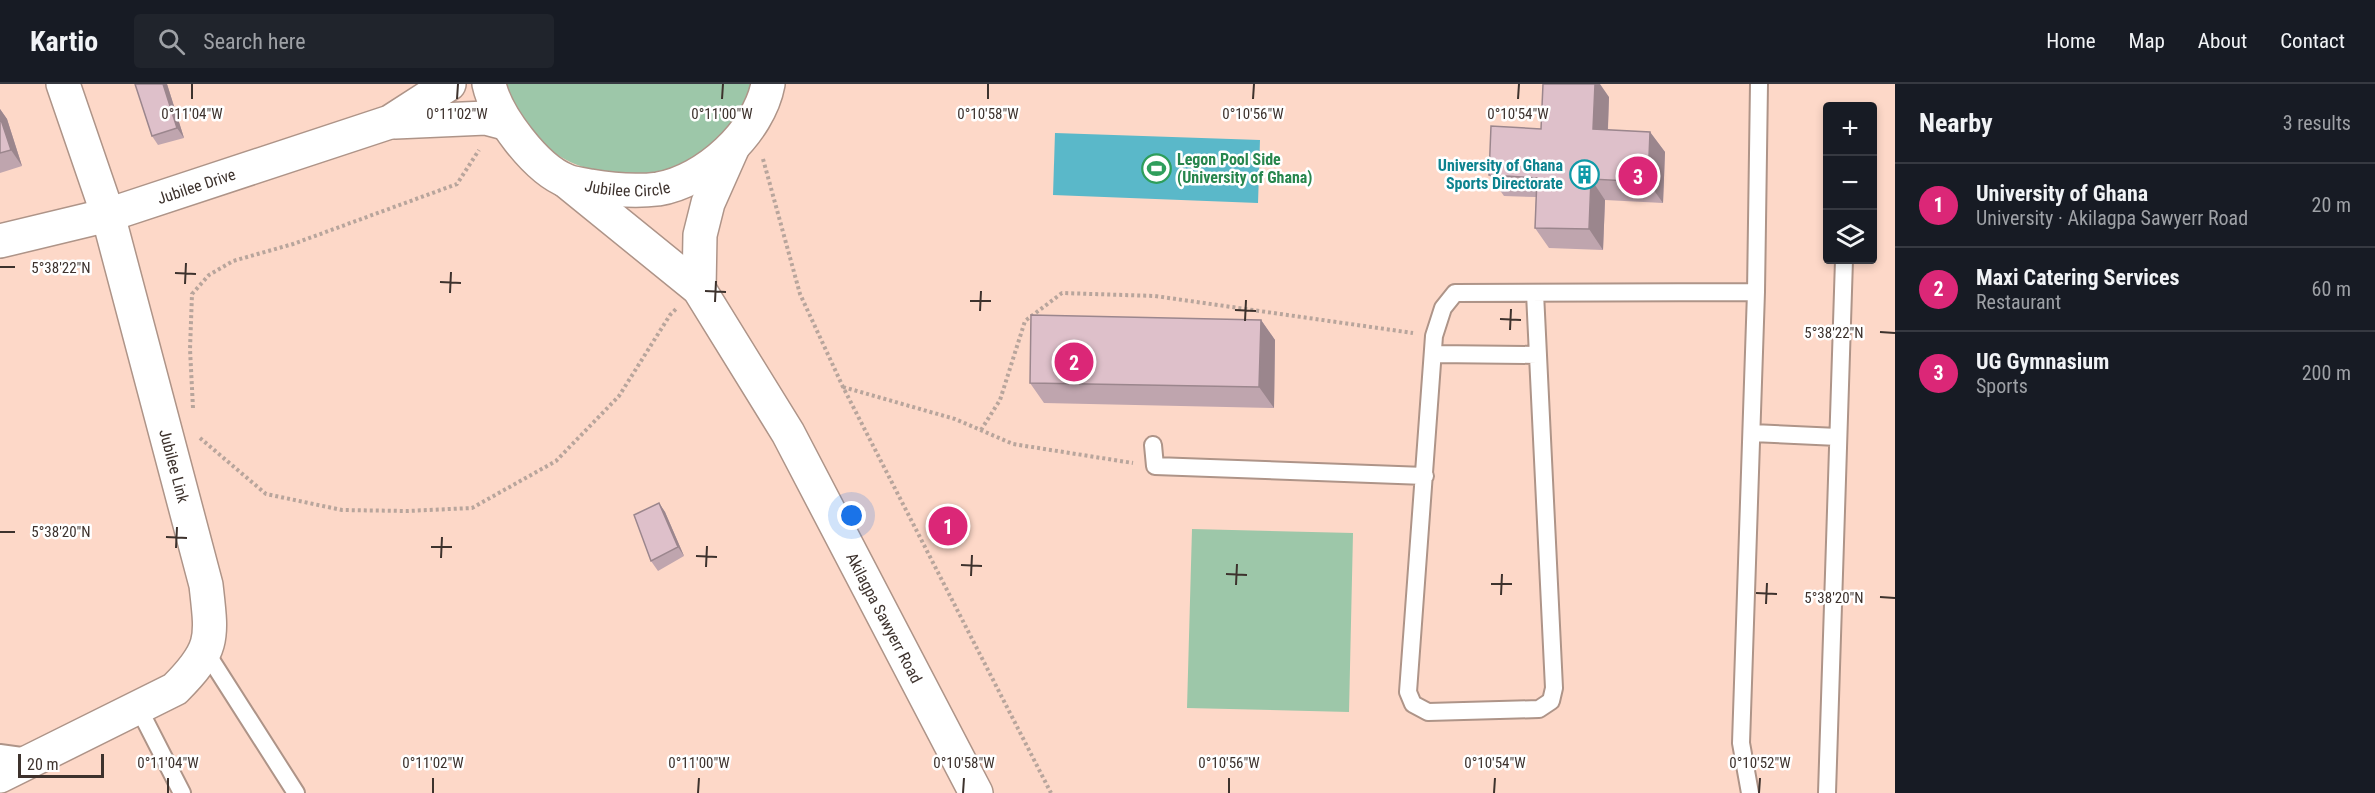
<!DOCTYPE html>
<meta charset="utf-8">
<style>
:root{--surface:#171b24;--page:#20242c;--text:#f1f3f6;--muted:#9ea1a6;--line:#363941;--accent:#db2777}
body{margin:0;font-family:"Roboto Condensed",sans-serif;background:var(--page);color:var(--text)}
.controls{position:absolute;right:18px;top:18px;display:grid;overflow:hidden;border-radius:6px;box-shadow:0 3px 9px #0003}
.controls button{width:54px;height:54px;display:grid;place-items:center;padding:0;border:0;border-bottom:2px solid var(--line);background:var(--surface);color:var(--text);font:30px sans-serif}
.scale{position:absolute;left:18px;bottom:15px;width:86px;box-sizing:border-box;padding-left:6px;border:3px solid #3d322d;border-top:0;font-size:16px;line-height:21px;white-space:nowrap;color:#3d322d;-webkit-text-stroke:4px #fff;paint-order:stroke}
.you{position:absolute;left:852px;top:432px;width:21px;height:21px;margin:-15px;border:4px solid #fff;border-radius:50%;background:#1a73e8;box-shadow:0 0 0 9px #1a73e833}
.badge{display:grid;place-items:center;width:39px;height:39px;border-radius:50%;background:var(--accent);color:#fff;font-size:20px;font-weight:700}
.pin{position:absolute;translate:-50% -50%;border:3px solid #fff;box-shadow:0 2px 6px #0006}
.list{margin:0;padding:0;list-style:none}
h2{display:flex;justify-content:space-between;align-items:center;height:78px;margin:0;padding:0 24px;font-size:26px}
h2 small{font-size:20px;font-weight:400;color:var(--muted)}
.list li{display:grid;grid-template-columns:39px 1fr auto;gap:18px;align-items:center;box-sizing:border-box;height:84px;padding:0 24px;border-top:2px solid var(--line)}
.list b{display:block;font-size:22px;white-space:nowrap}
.list p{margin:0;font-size:20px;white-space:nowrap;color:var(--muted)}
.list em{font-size:20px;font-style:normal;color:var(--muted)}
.icon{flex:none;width:33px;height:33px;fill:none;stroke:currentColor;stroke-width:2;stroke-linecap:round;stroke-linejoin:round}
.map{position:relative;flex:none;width:1895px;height:709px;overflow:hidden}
header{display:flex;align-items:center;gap:36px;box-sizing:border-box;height:84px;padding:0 30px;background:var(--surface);border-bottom:2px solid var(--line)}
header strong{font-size:28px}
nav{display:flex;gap:33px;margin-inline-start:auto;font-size:21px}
.search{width:420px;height:54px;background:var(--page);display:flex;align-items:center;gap:15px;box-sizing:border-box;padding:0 21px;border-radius:6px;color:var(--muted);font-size:22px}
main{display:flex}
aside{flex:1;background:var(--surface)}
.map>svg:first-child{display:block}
</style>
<header>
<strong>Kartio</strong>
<div class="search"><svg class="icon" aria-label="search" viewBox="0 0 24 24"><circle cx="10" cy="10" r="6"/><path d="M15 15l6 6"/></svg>Search here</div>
<nav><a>Home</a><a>Map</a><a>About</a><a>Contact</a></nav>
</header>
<main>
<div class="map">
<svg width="1895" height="709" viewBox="0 0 1895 709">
<rect width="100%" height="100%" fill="#fce4da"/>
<path fill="#fdd8c8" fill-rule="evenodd" d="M 0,0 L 1895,0 L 1895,709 L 0,709 ZM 1828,22 L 1872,22 L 1872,176 L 1828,176 Z"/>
<path fill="#9dc7a9" d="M 504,0 L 753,0 C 733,48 701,83 647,91 C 637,92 625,90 615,89 C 584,87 554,74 533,51 C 519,36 512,19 504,0 Z
M 1192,445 L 1353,449 L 1349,628 L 1187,624 Z"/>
<path fill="#5ab8c9" d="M 1055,49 L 1260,56 L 1258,119 L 1053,111 Z"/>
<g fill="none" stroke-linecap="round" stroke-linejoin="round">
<defs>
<path id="lane" d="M 1535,209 L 1554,604 L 1551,617 L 1539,625 L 1428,628 L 1413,620 L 1408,608 L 1434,252 L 1443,224 L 1455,209 L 1756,208
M 1434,270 L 1537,271
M 1752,349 L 1838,353
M 1153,361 L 1155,382 L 1425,392
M 206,568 L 296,709
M 138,623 L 182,709
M 0,669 L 29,673
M 1750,709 L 1741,659 L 1756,208 L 1759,0
M 1827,709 L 1844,176"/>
<g id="street">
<path d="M 395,38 L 486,34 L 505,39"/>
<path id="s1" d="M 566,97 L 699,205 L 788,349 L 976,709"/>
<path id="s2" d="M 0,157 L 108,131 L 390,38 L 449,0"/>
<path d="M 699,205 L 700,151 L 708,119 L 732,65"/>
<path d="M 0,692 L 175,605 C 215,565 212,554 206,501 L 108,131 L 63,0"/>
</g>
<g id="secondary">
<path id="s3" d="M 489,0 C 496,32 536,85 567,97 C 574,100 583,100 590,102 C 613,106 634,108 658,105 C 706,97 759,48 768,0"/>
</g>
</defs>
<use href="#lane" stroke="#ae9488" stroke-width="20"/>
<use href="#street" stroke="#ae9488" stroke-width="36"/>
<use href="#secondary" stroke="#ae9488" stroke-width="36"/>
<path stroke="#b8a59c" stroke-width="4" stroke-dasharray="3 3" stroke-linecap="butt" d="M 763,75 L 800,210 L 843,303 L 1051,709
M 843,303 L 955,335 L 1013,360 L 1133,379
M 193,324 L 190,265 L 192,210 L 209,191 L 233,177 L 293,160 L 457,100 L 479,66
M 981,346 L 1000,316 L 1025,237 L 1062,209 L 1155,212 L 1413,249
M 200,354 L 266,410 L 342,426 L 407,427 L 472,424 L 556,377 L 619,312 L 670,231 L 677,224"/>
<use href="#lane" stroke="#fff" stroke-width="16"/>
<use href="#street" stroke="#fff" stroke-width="33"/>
<use href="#secondary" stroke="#fff" stroke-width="33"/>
</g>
<path fill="#bfa5ae" d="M 135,0 L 167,0 L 184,54 L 158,61 L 152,52 Z
M 1609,13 L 1608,46 L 1650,48 L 1665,68 L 1663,119 L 1605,116 L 1603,166 L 1549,164 L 1535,144 L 1536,113 L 1504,112 L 1489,91 L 1541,45 Z
M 0,25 L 7,35 L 22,82 L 0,89 Z
M 1261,236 L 1275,256 L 1274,324 L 1044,319 L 1030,299 Z
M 659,419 L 665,428 L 684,472 L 658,487 L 651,477 Z"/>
<path fill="#9b868d" d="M 163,0 L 167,0 L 184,54 L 177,44 Z
M 1595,0 L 1600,0 L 1609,13 L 1607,66 L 1593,45 Z
M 0,25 L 7,35 L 22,82 L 11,66 L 0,33 Z
M 1650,48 L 1665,68 L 1663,119 L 1648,98 Z
M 1591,95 L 1605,116 L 1603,166 L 1589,145 Z
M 1261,236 L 1275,256 L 1274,324 L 1259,303 Z
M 659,419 L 665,428 L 684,472 L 678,463 Z"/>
<path fill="#dec0ca" stroke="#9b868d" stroke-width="1.5" d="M 135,0 L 163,0 L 177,44 L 152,52 Z
M 1543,0 L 1595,0 L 1593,45 L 1650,48 L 1648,98 L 1591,95 L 1589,145 L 1535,144 L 1537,94 L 1489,91 L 1491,42 L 1541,45 Z
M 0,33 L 11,66 L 0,69 Z
M 1031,231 L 1261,236 L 1259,303 L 1030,299 Z
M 659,419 L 678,463 L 651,477 L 634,431 Z"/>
<path fill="none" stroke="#3d322d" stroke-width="2" d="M 192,15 L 192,0M 457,15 L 458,0M 722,15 L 723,0M 988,15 L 988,0M 1253,15 L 1254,0M 1518,15 L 1519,0M 0,183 L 15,183M 175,189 L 196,190M 440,198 L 461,199M 185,200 L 186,179M 705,207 L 726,208M 450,209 L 451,188M 970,217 L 991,217M 715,218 L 716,197M 1235,226 L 1256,227M 980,227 L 981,207M 1500,235 L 1521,236M 1245,237 L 1246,216M 1510,246 L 1511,225M 1880,248 L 1895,249M 0,448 L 15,448M 166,453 L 187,454M 431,463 L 452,463M 176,464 L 177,443M 696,472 L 717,473M 441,474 L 442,453M 961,481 L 982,482M 706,483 L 707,462M 1226,490 L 1247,491M 971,492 L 972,471M 1491,500 L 1512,500M 1236,501 L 1237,480M 1756,509 L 1777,510M 1501,511 L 1502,490M 1880,513 L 1895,514M 1766,520 L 1767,499M 168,709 L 168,694M 433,709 L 433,694M 698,709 L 699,694M 963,709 L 964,694M 1229,709 L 1229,694M 1494,709 L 1495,694M 1759,709 L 1760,694"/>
<defs>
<symbol id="stadium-ring" viewBox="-11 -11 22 22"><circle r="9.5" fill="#fff" stroke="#2e9e5b" stroke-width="1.5"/><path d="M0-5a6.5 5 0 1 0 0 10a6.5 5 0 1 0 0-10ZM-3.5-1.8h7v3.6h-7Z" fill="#2e9e5b"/></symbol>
<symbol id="building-ring" viewBox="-11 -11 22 22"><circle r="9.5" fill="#fff" stroke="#0f9aa8" stroke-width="1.5"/><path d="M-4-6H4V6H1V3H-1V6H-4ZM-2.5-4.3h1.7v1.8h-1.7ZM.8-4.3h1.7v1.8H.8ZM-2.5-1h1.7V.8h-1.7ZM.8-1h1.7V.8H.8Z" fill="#0f9aa8"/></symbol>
</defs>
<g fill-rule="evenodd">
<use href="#stadium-ring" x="1140" y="68" width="33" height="33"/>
<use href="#building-ring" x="1568" y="74" width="33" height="33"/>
</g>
<g text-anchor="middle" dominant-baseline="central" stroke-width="5" stroke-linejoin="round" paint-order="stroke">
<g font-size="16" font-weight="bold" fill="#27864d" stroke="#fff" text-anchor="start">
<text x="1177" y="75">Legon Pool Side<tspan x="1177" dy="18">(University of Ghana)</tspan></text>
</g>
<g font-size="16" font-weight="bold" fill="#0d838f" stroke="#fff" text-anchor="end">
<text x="1563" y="81">University of Ghana<tspan x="1563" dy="18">Sports Directorate</tspan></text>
</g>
<g font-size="16" fill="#3d322d" stroke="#fff">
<text stroke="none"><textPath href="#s3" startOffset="189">Jubilee Circle</textPath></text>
<text stroke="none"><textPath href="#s2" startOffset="204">Jubilee Drive</textPath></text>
<text transform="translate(174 382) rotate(75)">Jubilee Link</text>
<text stroke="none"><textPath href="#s1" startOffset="549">Akilagpa Sawyerr Road</textPath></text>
</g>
</g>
<g font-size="15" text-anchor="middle" fill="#3d322d" stroke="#fff" stroke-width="5" stroke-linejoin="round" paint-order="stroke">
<text x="192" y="35">0°11'04"W</text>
<text x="457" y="35">0°11'02"W</text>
<text x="722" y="35">0°11'00"W</text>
<text x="988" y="35">0°10'58"W</text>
<text x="1253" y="35">0°10'56"W</text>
<text x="1518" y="35">0°10'54"W</text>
<text x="61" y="189">5°38'22"N</text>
<text x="1834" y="254">5°38'22"N</text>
<text x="61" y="453">5°38'20"N</text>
<text x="1834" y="519">5°38'20"N</text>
<text x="168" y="684">0°11'04"W</text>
<text x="433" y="684">0°11'02"W</text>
<text x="699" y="684">0°11'00"W</text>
<text x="964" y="684">0°10'58"W</text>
<text x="1229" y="684">0°10'56"W</text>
<text x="1495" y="684">0°10'54"W</text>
<text x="1760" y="684">0°10'52"W</text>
</g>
</svg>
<div class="controls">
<button>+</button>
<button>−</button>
<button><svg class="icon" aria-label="layers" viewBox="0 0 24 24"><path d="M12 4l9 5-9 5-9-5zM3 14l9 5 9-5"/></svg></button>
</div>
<div class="scale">20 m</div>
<div class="you"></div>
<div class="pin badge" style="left:948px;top:442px">1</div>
<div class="pin badge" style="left:1074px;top:278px">2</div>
<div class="pin badge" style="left:1638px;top:92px">3</div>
</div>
<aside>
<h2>Nearby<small>3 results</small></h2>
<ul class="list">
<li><span class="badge">1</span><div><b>University of Ghana</b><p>University · Akilagpa Sawyerr Road</p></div><em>20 m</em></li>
<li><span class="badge">2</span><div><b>Maxi Catering Services</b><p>Restaurant</p></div><em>60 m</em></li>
<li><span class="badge">3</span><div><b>UG Gymnasium</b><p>Sports</p></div><em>200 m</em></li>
</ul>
</aside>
</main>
